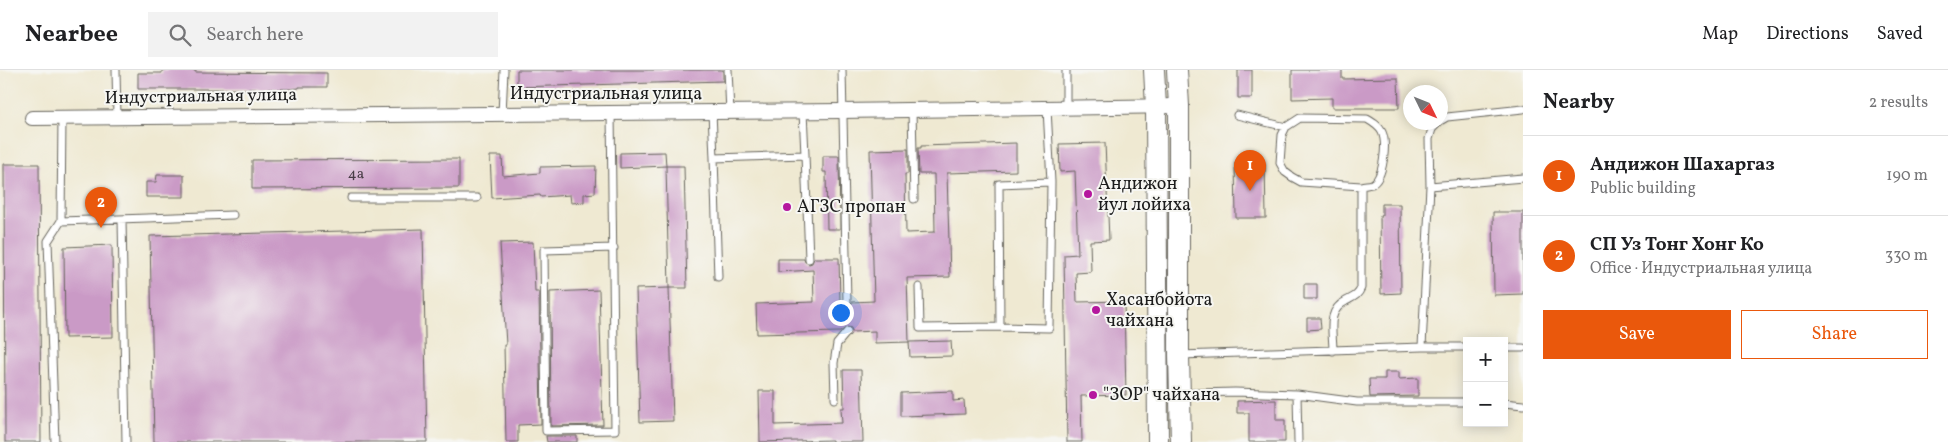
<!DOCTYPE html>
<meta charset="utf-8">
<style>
:root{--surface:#fff;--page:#f2f2f2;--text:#202124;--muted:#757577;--line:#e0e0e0;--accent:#ea580c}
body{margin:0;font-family:Vollkorn,serif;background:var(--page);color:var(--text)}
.controls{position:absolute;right:15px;bottom:15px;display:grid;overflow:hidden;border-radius:0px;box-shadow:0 2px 12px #0003}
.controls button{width:45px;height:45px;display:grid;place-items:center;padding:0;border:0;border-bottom:1px solid var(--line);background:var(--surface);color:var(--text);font:25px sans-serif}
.compass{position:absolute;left:1403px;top:15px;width:45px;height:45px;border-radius:50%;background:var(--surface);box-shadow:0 2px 12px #0003;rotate:133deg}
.you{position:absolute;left:840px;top:242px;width:18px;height:18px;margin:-12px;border:4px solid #fff;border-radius:50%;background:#1a73e8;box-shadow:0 0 0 8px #1a73e833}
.badge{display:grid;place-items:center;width:32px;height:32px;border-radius:50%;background:var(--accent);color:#fff;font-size:16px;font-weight:700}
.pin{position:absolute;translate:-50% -41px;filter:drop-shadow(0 1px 2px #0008)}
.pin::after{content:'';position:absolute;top:26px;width:18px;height:15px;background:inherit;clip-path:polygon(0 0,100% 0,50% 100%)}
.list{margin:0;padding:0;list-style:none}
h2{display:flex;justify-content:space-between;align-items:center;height:65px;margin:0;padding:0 20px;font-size:21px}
h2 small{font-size:16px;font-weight:400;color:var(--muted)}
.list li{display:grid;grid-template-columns:32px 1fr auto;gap:15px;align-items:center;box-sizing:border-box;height:80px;padding:0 20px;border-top:1px solid var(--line)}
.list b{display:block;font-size:19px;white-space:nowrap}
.list p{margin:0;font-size:16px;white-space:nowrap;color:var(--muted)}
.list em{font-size:16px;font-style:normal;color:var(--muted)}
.actions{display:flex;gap:10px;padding:15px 20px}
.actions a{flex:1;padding:11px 0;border:1px solid var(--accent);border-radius:0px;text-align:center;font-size:18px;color:var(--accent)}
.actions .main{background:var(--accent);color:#fff}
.icon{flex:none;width:28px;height:28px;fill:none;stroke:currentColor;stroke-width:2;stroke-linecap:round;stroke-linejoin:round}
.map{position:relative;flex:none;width:1523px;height:372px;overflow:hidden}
header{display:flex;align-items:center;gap:30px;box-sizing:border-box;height:70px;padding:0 25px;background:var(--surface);border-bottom:1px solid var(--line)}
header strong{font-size:24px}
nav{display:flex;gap:28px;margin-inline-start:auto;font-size:18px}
.search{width:350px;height:45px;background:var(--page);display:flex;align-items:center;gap:12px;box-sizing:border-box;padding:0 18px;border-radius:0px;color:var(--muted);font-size:19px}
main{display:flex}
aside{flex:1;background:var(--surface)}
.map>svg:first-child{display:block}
</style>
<header>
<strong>Nearbee</strong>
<div class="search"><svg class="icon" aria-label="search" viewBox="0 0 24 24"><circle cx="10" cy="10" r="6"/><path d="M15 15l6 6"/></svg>Search here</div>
<nav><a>Map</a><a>Directions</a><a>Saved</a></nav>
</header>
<main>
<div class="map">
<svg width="1523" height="372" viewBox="0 0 1523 372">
<rect width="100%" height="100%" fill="#f6f6f2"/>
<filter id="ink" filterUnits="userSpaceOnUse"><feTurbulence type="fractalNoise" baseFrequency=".02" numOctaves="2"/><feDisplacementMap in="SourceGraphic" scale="10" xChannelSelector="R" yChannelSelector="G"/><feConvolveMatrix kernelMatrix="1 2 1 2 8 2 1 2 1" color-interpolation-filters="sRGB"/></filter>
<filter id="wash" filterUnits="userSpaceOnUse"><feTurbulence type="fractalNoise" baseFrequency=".0096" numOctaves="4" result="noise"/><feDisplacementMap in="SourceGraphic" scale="20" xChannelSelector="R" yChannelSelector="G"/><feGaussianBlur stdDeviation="1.12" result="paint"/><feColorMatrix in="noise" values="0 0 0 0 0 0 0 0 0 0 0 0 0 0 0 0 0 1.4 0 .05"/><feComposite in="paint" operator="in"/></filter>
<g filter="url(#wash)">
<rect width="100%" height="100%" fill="#efe9d2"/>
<g id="blocks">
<path fill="#ca9ac6" d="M 162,0 L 195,0 L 195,2 L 327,3 L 327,17 L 299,17 L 299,18 L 291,19 L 138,19 L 138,3 L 162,3 Z
M 517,0 L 723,0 L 723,11 L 517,17 Z
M 1238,0 L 1252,0 L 1252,28 L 1238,28 Z
M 1292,0 L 1342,0 L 1342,9 L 1398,8 L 1399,38 L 1332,38 L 1332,28 L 1292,29 Z
M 1016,73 L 1016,101 L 947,103 L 950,207 L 907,208 L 909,272 L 875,273 L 875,261 L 852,262 L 851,258 L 847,257 L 840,262 L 757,264 L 756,234 L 814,232 L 813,200 L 778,202 L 778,189 L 804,189 L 805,192 L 809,194 L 812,193 L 814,188 L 839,188 L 840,232 L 848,237 L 851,235 L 852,232 L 874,231 L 870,80 L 908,79 L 908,104 L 905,104 L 906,163 L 935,162 L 934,104 L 919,104 L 918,78 L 921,78 L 921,76 Z
M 1105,73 L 1109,170 L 1090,171 L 1091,202 L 1076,203 L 1077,232 L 1124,231 L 1126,325 L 1081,326 L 1082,372 L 1067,372 L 1064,185 L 1078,184 L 1075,101 L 1060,102 L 1059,74 Z
M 665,82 L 666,96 L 620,98 L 620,83 Z
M 490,86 L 502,86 L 503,106 L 540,103 L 540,97 L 596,96 L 595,123 L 584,124 L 584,132 L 571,133 L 570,125 L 541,127 L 540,125 L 492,128 Z
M 823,86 L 839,86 L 840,159 L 827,159 L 826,102 L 823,102 Z
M 459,89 L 459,118 L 252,119 L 252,90 Z
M 1235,93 L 1265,93 L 1266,148 L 1236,148 Z
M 4,94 L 39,94 L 41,372 L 5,372 Z
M 666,96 L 684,96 L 687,218 L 669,218 Z
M 157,105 L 184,105 L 184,127 L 146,127 L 146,112 L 156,112 Z
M 1382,134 L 1400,134 L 1401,223 L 1381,224 L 1380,145 L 1382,145 Z
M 1493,142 L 1523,142 L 1523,224 L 1494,225 Z
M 423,159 L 427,372 L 154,372 L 150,166 Z
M 533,172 L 535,222 L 539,222 L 541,354 L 518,355 L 518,372 L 506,372 L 504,275 L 506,275 L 500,173 Z
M 112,175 L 113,267 L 65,268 L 64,177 Z
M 1304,214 L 1317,214 L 1317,229 L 1304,229 Z
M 669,218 L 673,351 L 640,352 L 636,219 Z
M 599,220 L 603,355 L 551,356 L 550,222 Z
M 1307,248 L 1320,248 L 1321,259 L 1307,260 Z
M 951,271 L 952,286 L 910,287 L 909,272 Z
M 843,300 L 861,300 L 863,372 L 832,372 L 832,370 L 760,372 L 759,321 L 775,321 L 775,355 L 842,353 L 841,338 L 844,338 Z
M 1385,302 L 1399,302 L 1399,309 L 1418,308 L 1418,326 L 1370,327 L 1369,309 L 1385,309 Z
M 953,321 L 953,331 L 964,330 L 965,344 L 901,346 L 901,323 Z
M 1276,330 L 1276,350 L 1285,350 L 1285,372 L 1249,372 L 1249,343 L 1237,343 L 1237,331 Z
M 546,366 L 577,366 L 577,372 L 547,372 Z"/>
</g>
</g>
<g filter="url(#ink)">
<use href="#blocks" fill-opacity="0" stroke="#66645c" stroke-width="1"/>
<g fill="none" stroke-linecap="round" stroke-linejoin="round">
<defs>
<path id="lane" d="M 116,0 L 117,47
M 728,0 L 730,42
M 842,0 L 847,232
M 1066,0 L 1066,38
M 912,40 L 914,129
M 712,42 L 714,88 L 805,85 L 803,42
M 611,43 L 615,360 L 546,361 L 544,180 L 614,178
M 502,44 L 504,0
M 1237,45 L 1286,57
M 1440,51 L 1447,47 L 1523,39
M 805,85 L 809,189
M 714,88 L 718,207
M 1430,116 L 1523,108
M 351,128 L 477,128
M 122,149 L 126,372
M 61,151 L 233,145
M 919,217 L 920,258 L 1000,257 L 999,114 L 1051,112 L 1047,39
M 1000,257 L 1049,258 L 1051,112
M 1422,277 L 1430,116 L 1429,69 L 1432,59 L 1439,52
M 1504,278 L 1523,278
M 1333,281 C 1333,261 1326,241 1346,231 C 1353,227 1358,226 1361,218 L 1361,116 L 1301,112 L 1292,107 L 1285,102 L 1280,93 L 1282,65 L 1286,57 L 1300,48 L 1367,49 C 1374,53 1379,56 1382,62 C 1387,73 1384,108 1372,114 C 1369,115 1364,115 1361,116
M 1180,285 L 1422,277 L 1467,277
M 1160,324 L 1235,322 L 1297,324 L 1357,332 L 1467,332
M 1297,324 L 1298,372
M 835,329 L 834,293 L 837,274 L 847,262
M 1504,333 L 1523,335
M 55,372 L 48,171 L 61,151 L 62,47"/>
<path id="street" d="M 32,48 L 842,41 L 1179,36"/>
<path id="secondary" d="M 1154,0 L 1156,37 L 1158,372
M 1177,0 L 1179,36 L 1179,285 L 1181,372"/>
</defs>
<use href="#lane" stroke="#66645c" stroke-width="9"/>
<use href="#street" stroke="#66645c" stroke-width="16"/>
<use href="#secondary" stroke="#66645c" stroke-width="22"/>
<use href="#lane" stroke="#fff" stroke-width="7"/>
<use href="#street" stroke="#fff" stroke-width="14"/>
<use href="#secondary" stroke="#fff" stroke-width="20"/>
</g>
</g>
<g fill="#b5179e" stroke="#f6f6f2" stroke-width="2">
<circle cx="1088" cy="124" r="5"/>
<circle cx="787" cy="137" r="5"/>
<circle cx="1096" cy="240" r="5"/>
<circle cx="1093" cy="325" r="5"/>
</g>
<g text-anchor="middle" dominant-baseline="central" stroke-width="4" stroke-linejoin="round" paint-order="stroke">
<g font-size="15" fill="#483c46">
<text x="356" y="104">4а</text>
</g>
<g font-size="18" fill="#1c1c1c" stroke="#f6f6f2">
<text x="606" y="24">Индустриальная улица</text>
<text transform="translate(201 27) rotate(-1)">Индустриальная улица</text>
</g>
<g font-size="18" fill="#1c1c1c" stroke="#f6f6f2" text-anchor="start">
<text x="1098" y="114">Андижон<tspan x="1098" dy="21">йул лойиха</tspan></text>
<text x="797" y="137">АГЗС пропан</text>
<text x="1106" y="230">Хасанбойота<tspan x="1106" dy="21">чайхана</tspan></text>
<text x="1103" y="325">"ЗОР" чайхана</text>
</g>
</g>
</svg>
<div class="controls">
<button>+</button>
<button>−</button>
</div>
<svg class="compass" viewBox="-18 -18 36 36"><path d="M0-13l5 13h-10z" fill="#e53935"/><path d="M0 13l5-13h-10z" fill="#757577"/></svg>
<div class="you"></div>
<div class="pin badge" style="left:1250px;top:121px">1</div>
<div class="pin badge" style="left:101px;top:158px">2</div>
</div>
<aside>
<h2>Nearby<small>2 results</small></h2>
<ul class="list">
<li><span class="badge">1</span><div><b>Андижон Шахаргаз</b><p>Public building</p></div><em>190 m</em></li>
<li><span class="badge">2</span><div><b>СП Уз Тонг Хонг Ко</b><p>Office · Индустриальная улица</p></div><em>330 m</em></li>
</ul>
<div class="actions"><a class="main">Save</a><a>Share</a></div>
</aside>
</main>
